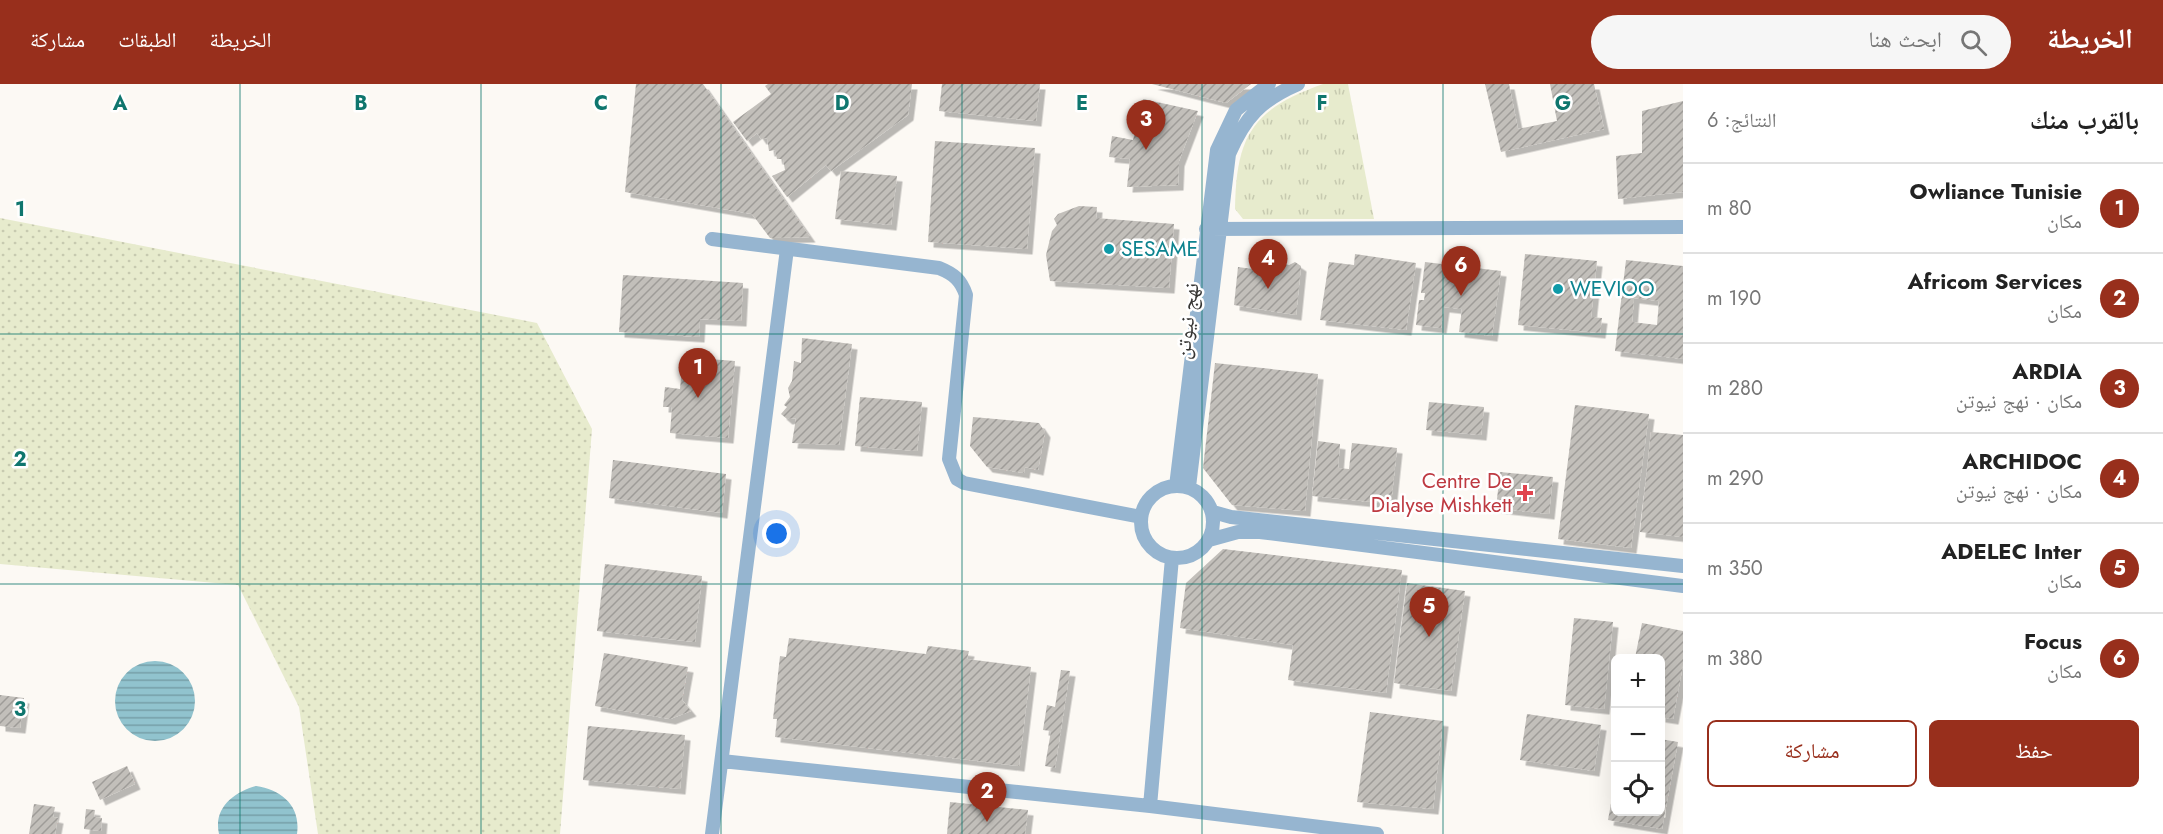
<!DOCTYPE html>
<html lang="ar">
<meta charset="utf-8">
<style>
:root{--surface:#fff;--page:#f6f6f6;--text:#222;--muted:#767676;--line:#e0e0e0;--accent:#982f1c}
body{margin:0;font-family:Jost,"Noto Naskh Arabic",sans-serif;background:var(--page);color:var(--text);direction:rtl}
.controls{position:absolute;right:18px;bottom:18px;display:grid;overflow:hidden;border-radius:9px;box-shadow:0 6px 24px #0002}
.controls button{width:54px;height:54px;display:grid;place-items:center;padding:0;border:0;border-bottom:2px solid var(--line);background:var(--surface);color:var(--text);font:30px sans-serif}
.you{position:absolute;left:777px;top:450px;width:21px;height:21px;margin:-15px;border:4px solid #fff;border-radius:50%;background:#1a73e8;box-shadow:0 0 0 9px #1a73e833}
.badge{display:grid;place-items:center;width:39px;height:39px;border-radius:50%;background:var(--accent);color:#fff;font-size:20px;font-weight:700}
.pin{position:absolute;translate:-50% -50px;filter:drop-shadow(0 2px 3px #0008)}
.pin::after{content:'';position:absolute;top:32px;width:21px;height:18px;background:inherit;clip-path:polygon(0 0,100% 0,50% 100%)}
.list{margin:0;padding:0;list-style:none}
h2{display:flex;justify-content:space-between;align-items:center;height:78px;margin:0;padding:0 24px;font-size:26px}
h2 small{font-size:20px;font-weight:400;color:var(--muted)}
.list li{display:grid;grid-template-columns:39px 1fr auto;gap:18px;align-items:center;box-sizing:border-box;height:90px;padding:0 24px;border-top:2px solid var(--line)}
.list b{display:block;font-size:22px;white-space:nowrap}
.list p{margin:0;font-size:20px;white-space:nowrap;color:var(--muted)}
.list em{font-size:20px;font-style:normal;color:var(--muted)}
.actions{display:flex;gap:12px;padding:18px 24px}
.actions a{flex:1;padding:14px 0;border:2px solid var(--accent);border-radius:9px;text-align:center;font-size:21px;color:var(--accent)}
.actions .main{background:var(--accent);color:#fff}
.icon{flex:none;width:33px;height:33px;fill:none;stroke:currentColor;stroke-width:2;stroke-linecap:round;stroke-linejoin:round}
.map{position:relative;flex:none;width:1683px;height:750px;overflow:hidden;direction:ltr}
header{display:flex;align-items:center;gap:36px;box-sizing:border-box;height:84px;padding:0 30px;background:var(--accent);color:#fff}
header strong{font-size:28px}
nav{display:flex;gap:33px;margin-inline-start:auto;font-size:21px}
.search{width:420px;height:54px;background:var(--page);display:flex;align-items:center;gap:15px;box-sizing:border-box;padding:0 21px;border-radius:33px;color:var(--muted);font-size:22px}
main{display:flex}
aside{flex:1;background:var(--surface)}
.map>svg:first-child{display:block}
</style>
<header>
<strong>الخريطة</strong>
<div class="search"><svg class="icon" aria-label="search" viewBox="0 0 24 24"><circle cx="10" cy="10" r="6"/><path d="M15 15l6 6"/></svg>ابحث هنا</div>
<nav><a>الخريطة</a><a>الطبقات</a><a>مشاركة</a></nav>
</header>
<main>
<aside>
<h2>بالقرب منك<small>النتائج: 6</small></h2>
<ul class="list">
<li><span class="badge">1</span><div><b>Owliance Tunisie</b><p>مكان</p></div><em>80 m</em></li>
<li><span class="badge">2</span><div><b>Africom Services</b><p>مكان</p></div><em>190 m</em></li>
<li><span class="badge">3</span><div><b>ARDIA</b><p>مكان · نهج نيوتن</p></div><em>280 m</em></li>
<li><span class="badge">4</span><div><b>ARCHIDOC</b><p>مكان · نهج نيوتن</p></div><em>290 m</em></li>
<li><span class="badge">5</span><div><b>ADELEC Inter</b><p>مكان</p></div><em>350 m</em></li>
<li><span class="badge">6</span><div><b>Focus</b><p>مكان</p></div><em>380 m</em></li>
</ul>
<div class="actions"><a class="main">حفظ</a><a>مشاركة</a></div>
</aside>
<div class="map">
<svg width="1683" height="750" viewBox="0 0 1683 750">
<defs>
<pattern id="grass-dots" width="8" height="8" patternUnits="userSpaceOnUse" patternTransform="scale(1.5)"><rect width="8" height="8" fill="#e7ebcd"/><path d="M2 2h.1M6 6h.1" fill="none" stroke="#c7cab0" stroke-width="1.8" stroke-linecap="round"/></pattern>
<pattern id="park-tufts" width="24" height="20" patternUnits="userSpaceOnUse" patternTransform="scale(1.5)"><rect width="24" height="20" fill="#e7ebcd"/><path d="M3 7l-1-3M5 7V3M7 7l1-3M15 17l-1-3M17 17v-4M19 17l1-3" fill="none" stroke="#c7cab0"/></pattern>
<pattern id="water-rules" width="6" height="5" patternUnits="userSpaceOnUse" patternTransform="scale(1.5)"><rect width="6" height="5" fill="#91c3ce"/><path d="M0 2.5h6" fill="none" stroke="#779fa8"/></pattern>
<pattern id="building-hatch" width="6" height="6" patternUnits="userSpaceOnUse" patternTransform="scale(1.5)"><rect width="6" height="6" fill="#c2bfba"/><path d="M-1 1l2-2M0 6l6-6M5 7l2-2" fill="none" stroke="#9e9c98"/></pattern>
<filter id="shadow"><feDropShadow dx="5.5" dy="5.5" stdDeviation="0" flood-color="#0004"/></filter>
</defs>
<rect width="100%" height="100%" fill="#fcf9f4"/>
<path fill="url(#grass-dots)" d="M 0,134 L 537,239 L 592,345 L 560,750 L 318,750 L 299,623 L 238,501 L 0,480 Z"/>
<path fill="url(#park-tufts)" d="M 1323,0 L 1348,0 L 1374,135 L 1243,135 L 1235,125 C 1236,51 1253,25 1323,0 Z"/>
<path fill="url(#water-rules)" d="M115 617a40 40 0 1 1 80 0a40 40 0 1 1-80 0Z
M 256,702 C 282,706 301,722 297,750 L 219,750 C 213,724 234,708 256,702 Z"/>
<path fill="url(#building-hatch)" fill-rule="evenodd" filter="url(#shadow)" d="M 636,0 L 703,0 L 810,153 L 770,154 L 752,130 L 625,108 Z
M 768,0 L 912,0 L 908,31 L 831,87 L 826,81 L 787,113 L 772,92 L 785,86 L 783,75 L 777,75 L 775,66 L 769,67 L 767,54 L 761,55 L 757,49 L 747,57 L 733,38 L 771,10 L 765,2 Z
M 942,0 L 1040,0 L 1036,37 L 939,27 Z
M 1152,0 L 1251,0 L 1226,19 Z
M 1485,0 L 1509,0 L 1518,45 L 1557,37 L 1550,0 L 1594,0 L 1604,45 L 1501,68 Z
M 1143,15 L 1198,27 L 1179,77 L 1178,101 L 1127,103 L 1130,75 L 1109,73 L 1112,52 L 1133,56 Z
M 1683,17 L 1683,108 L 1618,115 L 1616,72 L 1642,69 L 1642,27 Z
M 935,57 L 1035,64 L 1027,165 L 928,158 Z
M 841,87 L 897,92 L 891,141 L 835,135 Z
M 1079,122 L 1097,123 L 1096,134 L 1174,140 L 1169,204 L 1050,197 L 1046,171 L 1052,147 L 1057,141 L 1054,135 L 1058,130 Z
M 1355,170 L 1416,179 L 1406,246 L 1320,236 L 1329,178 L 1354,181 Z
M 1525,170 L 1597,177 L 1591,233 L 1602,234 L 1600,249 L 1518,241 Z
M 1626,176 L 1683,182 L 1683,275 L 1615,267 ZM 1634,214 L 1659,217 L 1657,241 L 1632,238 Z
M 1268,177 L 1289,181 L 1295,178 L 1301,182 L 1296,231 L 1234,221 L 1238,183 L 1260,186 L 1261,179 L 1267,180 Z
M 1425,178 L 1501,187 L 1492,252 L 1459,248 L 1462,225 L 1444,223 L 1441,244 L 1416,241 L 1419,216 L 1424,216 L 1425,209 L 1421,209 Z
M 623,191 L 743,199 L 741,237 L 700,235 L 699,253 L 619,248 Z
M 802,254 L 852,260 L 839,361 L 792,359 L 796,334 L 787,335 L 781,330 L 787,323 L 784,321 L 790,313 L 788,304 L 792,297 L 794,277 L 801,279 Z
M 683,273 L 735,277 L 728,354 L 670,349 L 672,323 L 663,323 L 665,303 L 680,305 Z
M 1215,279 L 1318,290 L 1305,427 L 1232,421 L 1203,384 Z
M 860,313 L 922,318 L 917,367 L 855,362 Z
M 1429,318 L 1484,323 L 1481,351 L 1426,346 Z
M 1575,321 L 1649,330 L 1631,464 L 1558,455 Z
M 973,333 L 1039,339 L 1045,348 L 1038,386 L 1025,383 L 1024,389 L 987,383 L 970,362 Z
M 1651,348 L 1683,351 L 1683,453 L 1640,448 Z
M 1318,357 L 1340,360 L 1338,384 L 1349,385 L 1352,359 L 1397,364 L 1391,420 L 1312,412 Z
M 613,376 L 726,390 L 722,429 L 609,414 Z
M 1500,388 L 1553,393 L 1549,430 L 1496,424 Z
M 1223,465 L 1402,486 L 1386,609 L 1288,596 L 1293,561 L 1180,544 L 1186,499 Z
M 605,480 L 702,492 L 695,558 L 597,547 Z
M 1407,499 L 1465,507 L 1451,607 L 1394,599 Z
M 1574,534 L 1613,538 L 1604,625 L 1565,621 Z
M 1642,539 L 1683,547 L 1683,581 L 1673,635 L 1660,633 L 1660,574 L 1635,574 Z
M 789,554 L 926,570 L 928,562 L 969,567 L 967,575 L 1031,583 L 1019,682 L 775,653 L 777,635 L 773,635 L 780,572 L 786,573 Z
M 604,569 L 688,583 L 682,616 L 691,627 L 670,635 L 595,622 Z
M 1061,586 L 1070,587 L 1055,684 L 1045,682 L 1051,647 L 1043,646 L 1047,621 L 1055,623 Z
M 0,611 L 24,614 L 20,644 L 0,642 Z
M 1370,628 L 1443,637 L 1433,725 L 1357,718 Z
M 1527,630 L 1601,641 L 1594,687 L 1520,676 Z
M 588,642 L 685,651 L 680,705 L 583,696 Z
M 1660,655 L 1678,658 L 1662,745 L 1608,736 L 1614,703 L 1616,728 L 1660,728 Z
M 127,682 L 135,700 L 100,716 L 92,698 Z
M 950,718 L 1028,726 L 1025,750 L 947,750 Z
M 34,720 L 55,723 L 53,733 L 58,734 L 55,750 L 29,750 Z
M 86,725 L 95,726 L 94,733 L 102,734 L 101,747 L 84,745 Z"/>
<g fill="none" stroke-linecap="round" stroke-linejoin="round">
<path stroke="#96b5d0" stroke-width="14" d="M 1206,145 L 1683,143
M 712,155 L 939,184 C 954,190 961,196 966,211 L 949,375 L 957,395 L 964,399 L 1141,433
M1141 438a36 36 0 1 1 72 0a36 36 0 1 1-72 0Z
M 1176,402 L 1217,66 L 1236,26 L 1269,0
M 1189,403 L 1229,70 C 1245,33 1261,16 1298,0
M 1213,428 L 1231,433 L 1683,482
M 1209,456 L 1238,448 L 1260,448 L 1683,502
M 722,677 L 1150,722 L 1377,750
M 1150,722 L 1172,474
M 712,750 L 787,165"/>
</g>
<path fill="none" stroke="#0f766e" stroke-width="1.5" stroke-opacity="0.55" d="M 240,0 L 240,750M 481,0 L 481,750M 721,0 L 721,750M 962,0 L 962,750M 1202,0 L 1202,750M 1443,0 L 1443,750M 0,250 L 1683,250M 0,500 L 1683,500"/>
<g fill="#0f9aa8" stroke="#fff" stroke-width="2">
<circle cx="1109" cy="165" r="6"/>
<circle cx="1558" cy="205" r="6"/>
</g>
<path fill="#e0444e" stroke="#fff" stroke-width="2" d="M1522 400h6v6h6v6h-6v6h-6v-6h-6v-6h6z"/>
<g text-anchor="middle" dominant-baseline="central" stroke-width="5" stroke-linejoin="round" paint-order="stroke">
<g font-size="21" fill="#0d838f" stroke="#fff" text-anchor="start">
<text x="1121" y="165">SESAME</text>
<text x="1570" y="205">WEVIOO</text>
</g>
<g font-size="21" fill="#363533" stroke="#fff">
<text transform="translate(1187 237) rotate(-83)">نهج نيوتن</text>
</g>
<g font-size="21" fill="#be3a42" stroke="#fff" text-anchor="end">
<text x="1512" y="397">Centre De<tspan x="1512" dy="24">Dialyse Mishkett</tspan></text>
</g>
</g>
<g font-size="20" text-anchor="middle" font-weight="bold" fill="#0f766e" stroke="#fff" stroke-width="5" stroke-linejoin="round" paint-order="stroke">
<text x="120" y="26">A</text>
<text x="361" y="26">B</text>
<text x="601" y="26">C</text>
<text x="842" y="26">D</text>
<text x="1082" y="26">E</text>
<text x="1322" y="26">F</text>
<text x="1563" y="26">G</text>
<text x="20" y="132">1</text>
<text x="20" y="382">2</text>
<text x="20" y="632">3</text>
</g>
</svg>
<div class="controls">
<button>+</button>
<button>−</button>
<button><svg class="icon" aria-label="locate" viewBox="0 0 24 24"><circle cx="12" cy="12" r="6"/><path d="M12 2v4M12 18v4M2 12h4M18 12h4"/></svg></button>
</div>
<div class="you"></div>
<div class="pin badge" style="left:698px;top:314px">1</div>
<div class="pin badge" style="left:987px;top:738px">2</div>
<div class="pin badge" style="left:1146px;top:66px">3</div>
<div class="pin badge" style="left:1268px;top:205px">4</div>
<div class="pin badge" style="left:1429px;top:553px">5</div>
<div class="pin badge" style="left:1461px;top:212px">6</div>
</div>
</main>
